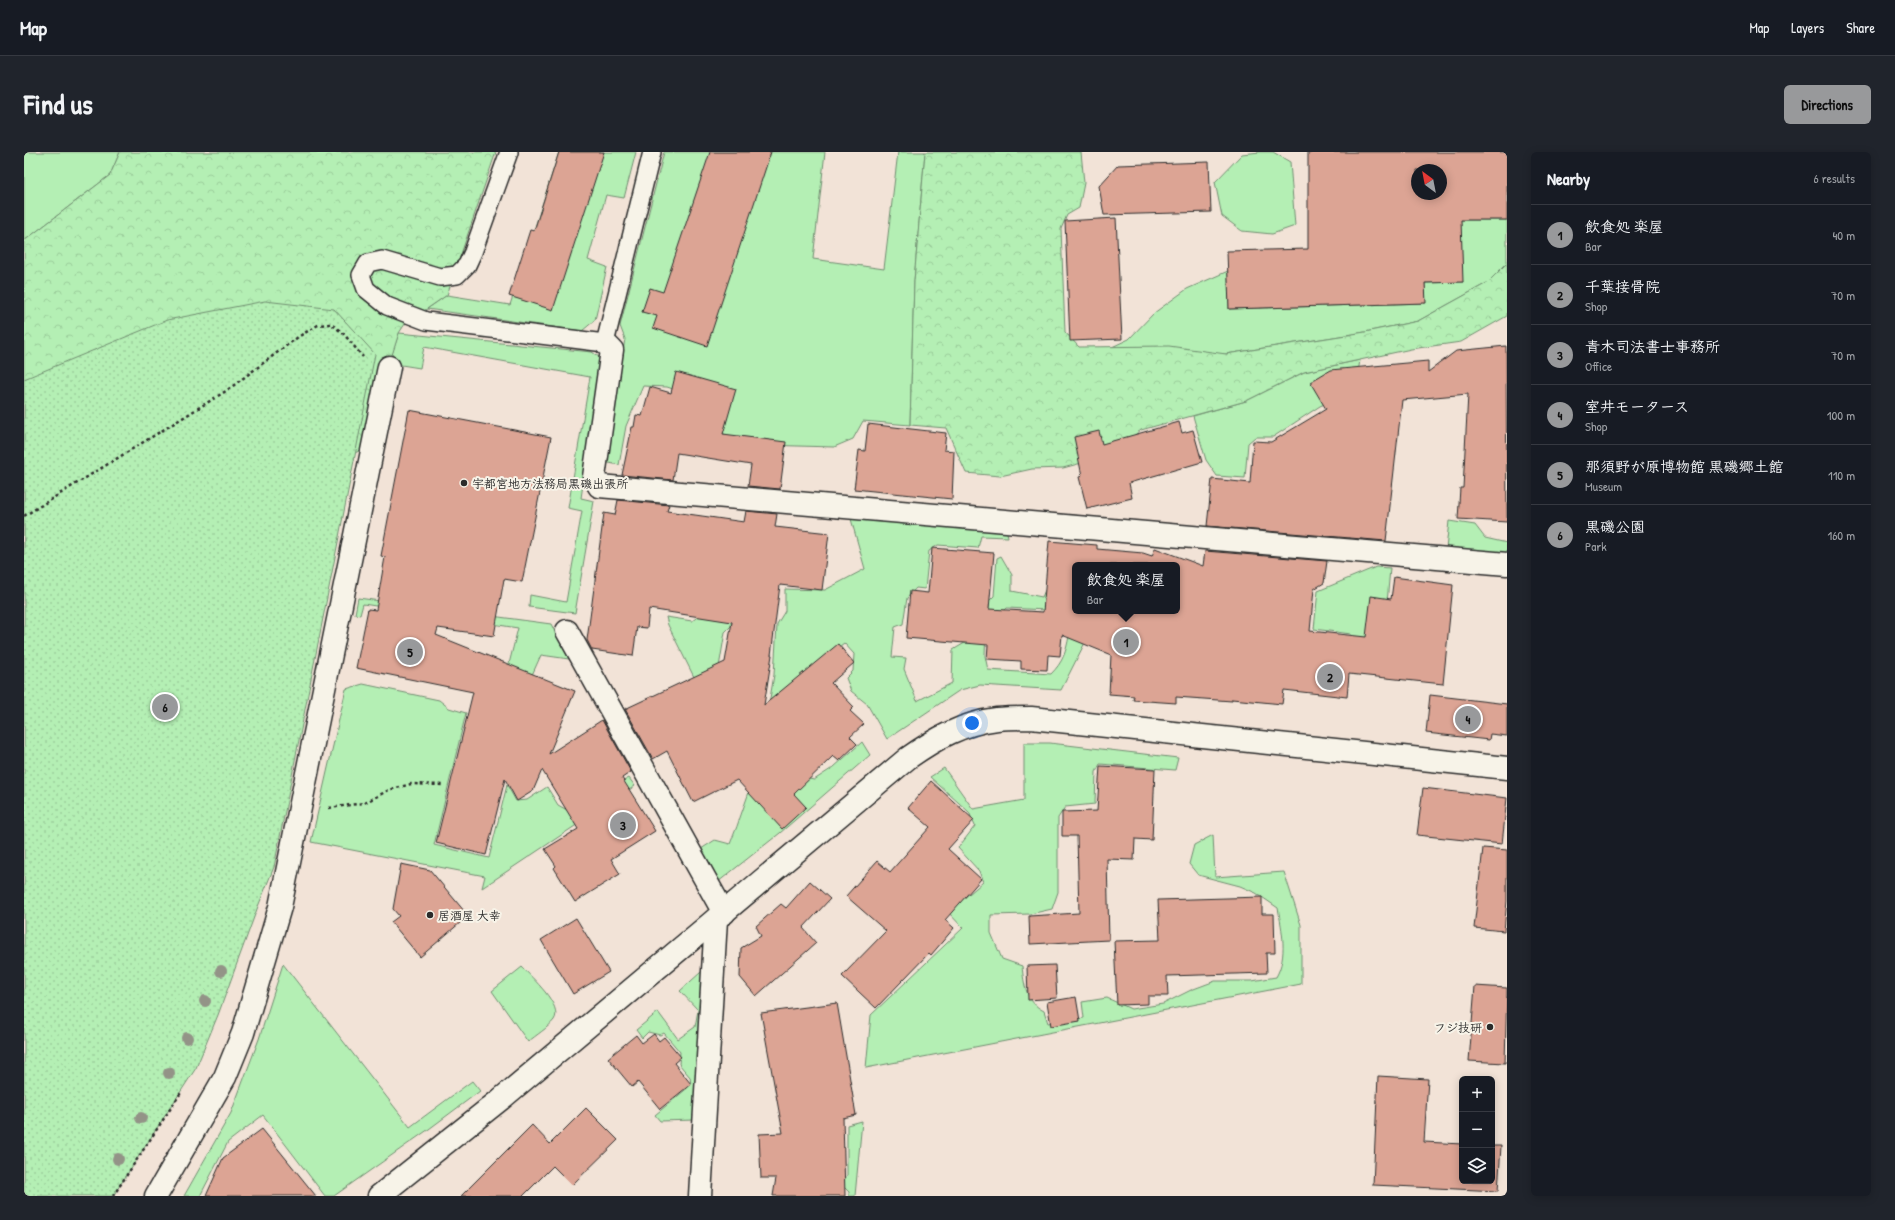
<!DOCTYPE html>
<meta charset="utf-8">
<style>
:root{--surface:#171b24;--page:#20242c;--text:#f1f3f6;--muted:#9ea1a6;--line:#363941;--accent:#98999b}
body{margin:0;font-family:"Patrick Hand","Klee One",sans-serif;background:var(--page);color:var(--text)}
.controls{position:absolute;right:12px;bottom:12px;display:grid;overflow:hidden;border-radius:6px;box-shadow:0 2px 10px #0003}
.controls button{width:36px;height:36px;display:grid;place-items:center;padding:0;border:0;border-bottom:1px solid var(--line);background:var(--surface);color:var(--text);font:20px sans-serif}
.compass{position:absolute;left:1387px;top:12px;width:36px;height:36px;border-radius:50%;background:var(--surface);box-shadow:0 2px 10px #0003;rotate:328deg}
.you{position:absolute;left:948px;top:571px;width:14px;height:14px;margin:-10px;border:3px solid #fff;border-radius:50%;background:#1a73e8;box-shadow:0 0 0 6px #1a73e833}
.badge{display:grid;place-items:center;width:26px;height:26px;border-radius:50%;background:var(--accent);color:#111;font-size:13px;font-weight:700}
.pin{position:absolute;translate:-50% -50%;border:2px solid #fff;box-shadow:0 1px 4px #0006}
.popup{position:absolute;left:1048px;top:410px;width:108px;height:52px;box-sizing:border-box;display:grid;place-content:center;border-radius:6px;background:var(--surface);filter:drop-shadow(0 1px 3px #0005);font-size:13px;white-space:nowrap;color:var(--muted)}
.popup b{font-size:15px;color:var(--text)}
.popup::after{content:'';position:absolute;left:50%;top:100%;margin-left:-8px;border:8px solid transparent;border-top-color:var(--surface)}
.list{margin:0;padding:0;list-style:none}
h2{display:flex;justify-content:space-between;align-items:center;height:52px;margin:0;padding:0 16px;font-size:17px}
h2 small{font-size:13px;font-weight:400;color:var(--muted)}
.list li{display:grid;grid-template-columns:26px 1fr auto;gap:12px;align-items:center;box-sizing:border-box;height:60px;padding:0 16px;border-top:1px solid var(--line)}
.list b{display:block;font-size:15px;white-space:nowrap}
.list p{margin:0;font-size:13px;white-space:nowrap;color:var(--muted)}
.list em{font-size:13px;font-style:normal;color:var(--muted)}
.icon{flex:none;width:22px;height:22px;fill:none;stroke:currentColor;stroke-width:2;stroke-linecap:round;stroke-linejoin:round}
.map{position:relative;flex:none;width:1483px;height:1044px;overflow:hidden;border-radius:6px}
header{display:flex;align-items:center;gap:24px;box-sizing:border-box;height:56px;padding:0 20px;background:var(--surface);border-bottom:1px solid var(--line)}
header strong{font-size:19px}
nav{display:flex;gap:22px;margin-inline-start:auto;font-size:14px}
.intro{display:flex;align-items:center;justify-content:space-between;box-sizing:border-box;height:96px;padding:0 24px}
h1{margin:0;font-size:28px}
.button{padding:10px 18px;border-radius:6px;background:var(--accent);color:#111;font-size:14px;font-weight:700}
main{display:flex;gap:24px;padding:0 24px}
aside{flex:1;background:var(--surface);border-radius:6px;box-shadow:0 2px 10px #0003}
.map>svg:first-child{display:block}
</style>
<header>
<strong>Map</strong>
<nav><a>Map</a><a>Layers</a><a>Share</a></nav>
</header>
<div class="intro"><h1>Find us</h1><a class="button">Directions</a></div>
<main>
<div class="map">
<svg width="1483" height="1044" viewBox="0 0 1483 1044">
<defs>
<pattern id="forest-crowns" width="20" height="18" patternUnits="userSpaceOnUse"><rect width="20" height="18" fill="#b4efb4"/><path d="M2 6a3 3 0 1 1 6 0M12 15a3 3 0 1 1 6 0" fill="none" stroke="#9bcd9b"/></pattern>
<pattern id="park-dots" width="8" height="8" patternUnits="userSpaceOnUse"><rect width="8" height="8" fill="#b4efb4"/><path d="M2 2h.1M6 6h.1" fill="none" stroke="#9bcd9b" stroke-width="1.8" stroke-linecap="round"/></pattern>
</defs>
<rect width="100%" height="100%" fill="#f2e3d7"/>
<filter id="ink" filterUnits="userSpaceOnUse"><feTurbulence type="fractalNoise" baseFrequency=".025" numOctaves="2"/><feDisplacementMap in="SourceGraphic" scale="8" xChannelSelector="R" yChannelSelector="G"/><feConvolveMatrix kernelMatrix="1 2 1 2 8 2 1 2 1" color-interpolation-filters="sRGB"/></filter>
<g filter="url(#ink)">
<path fill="#b4efb4" stroke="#708d70" d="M 0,0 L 96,0 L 86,23 L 0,89 Z
M 535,0 L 612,0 L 600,46 L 582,43 L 564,108 L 583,115 L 571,168 L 558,179 L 403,157 L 423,143 L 486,153 Z
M 640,0 L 801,0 L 789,107 L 860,117 L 874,0 L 901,0 L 890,129 L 886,273 L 839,269 L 829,287 L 810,295 L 737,293 L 683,277 L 673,245 L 643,235 L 619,234 L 602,274 L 595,313 L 580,310 L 601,187 L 596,174 Z
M 1236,0 L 1249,0 L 1266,10 L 1271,74 L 1248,82 L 1218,79 L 1198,64 L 1191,30 L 1218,2 Z
M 1404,68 L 1483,68 L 1483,111 L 1463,131 L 1394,169 L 1341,180 L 1202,202 L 1088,195 L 1105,187 L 1130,161 L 1163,137 L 1204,119 L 1205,157 L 1401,151 L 1401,131 L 1439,130 Z
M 375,181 L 568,200 L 575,205 L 576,218 L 557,346 L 570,349 L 551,461 L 505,455 L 506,443 L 542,450 L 558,359 L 544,356 L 566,225 L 400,195 L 396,216 L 365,211 Z
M 1336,208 L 1333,227 L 1312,247 L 1296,254 L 1249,285 L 1231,285 L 1224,291 L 1221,326 L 1193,324 L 1182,308 L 1169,264 L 1222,249 L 1280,220 Z
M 827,367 L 983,380 L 984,385 L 957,384 L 954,396 L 914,393 L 905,399 L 901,437 L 892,436 L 883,446 L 879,472 L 871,475 L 868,505 L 882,506 L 880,517 L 893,549 L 928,531 L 929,498 L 944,489 L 962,452 L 970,444 L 973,406 L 977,404 L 988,423 L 988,439 L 1018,445 L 1021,438 L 1051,441 L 1041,459 L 983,456 L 962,476 L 961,504 L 964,518 L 1027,522 C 1039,510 1042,500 1045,484 L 1077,459 L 1037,538 L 956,533 L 936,538 L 863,587 L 843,552 L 827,539 L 822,526 L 829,519 L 830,502 L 820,491 L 776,525 L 776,625 L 790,628 L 810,615 L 838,590 L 846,603 L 756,681 L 694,730 L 677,697 L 691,688 L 706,692 C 716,669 722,645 732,623 L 698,581 L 644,473 L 642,465 L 668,469 L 682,459 L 712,407 L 707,474 L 701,480 L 689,550 L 744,558 L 750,523 L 753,472 L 761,459 L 761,437 L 801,438 L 841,417 Z
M 1425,369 L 1451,373 L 1461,386 L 1483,391 L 1483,402 L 1422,397 Z
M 1352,415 L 1366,416 L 1361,475 L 1345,507 L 1326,506 L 1327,482 L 1290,477 L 1294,439 Z
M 334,446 L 527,472 L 545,507 L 517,503 L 508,523 L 459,509 L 485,512 L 494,476 L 339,452 L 336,463 L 331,462 Z
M 339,532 L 415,548 L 425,556 L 442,561 L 410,693 L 465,706 L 483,633 L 492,649 L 503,648 L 523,635 L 534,653 L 543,658 L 559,652 L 605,626 L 611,634 L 458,736 L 461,724 L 287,690 L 322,537 Z
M 1000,591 L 1026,591 L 1154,606 L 1151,618 L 1076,612 L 1072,620 L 1071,652 L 1041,655 L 1034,666 L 1034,740 L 1028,757 L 1006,762 L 967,763 L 967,781 L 978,807 L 998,814 C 1000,833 1002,850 1020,859 L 1024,871 L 1060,866 L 1058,850 L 1083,846 L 1107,857 L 1139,852 L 1167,838 L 1191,829 L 1228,829 L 1252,825 C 1264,804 1258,778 1254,756 L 1232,741 L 1216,734 L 1174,723 L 1165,712 L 1170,693 L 1189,683 L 1191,725 L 1260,720 L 1277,773 L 1277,832 L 842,916 L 847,863 L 939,776 L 924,760 L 959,730 L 955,719 L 934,696 L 951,674 L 945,660 L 906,625 L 920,616 L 949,657 L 1000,648 Z
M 259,812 L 386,975 L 448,929 L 456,939 L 405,977 L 310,1044 L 301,1044 L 239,963 L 204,990 L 176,1044 L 160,1044 L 207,961 L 235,887 Z
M 498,815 C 507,825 540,854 530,868 C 524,876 512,883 504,890 L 468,839 Z
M 677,820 L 682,827 L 670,968 L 636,969 L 631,963 L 667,933 L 666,925 L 655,912 L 656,900 L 640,881 L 636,883 L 624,880 L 618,886 L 612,878 L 634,860 L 654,887 L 671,875 L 674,858 L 656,839 Z
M 838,969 L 831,1044 L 825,1044 L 825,1040 L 821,1036 L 784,1032 L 783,1028 L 821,1027 L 823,1023 L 823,973 Z"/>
<path fill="url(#forest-crowns)" stroke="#708d70" d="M 96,0 L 472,0 L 423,143 L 381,172 L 375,181 L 338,298 L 212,347 L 0,397 L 0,89 L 86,23 Z
M 901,0 L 1057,0 L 1060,31 L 1055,56 L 1043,63 L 1037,77 L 1041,180 L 1055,195 L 1145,194 L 1202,202 L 1341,180 L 1394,169 L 1463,131 L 1483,111 L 1483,164 L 1437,190 L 1387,197 L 1280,220 L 1222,249 L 1117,278 L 1084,304 L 1039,316 L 1008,317 L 976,324 L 942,321 L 922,276 L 886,273 L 890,129 Z"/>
<path fill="url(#park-dots)" stroke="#708d70" d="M 241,149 L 310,157 L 351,202 L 250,715 L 233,757 L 194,863 L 172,916 L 89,1044 L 0,1044 L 0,227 L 143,168 Z"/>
<path fill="#dca494" stroke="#2b2b2b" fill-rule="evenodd" d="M 535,0 L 580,0 L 529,158 L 485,144 L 506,78 L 510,79 Z
M 686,0 L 747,0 L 683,194 L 629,176 L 633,164 L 618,160 L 626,136 L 639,140 Z
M 1284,0 L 1483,0 L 1483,68 L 1437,68 L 1439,130 L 1401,131 L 1402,151 L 1205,157 L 1203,99 L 1284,97 ZM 1393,18 L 1417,18 L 1417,42 L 1393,42 Z
M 1185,10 L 1187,60 L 1080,63 L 1075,34 L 1094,13 Z
M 1092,66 L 1098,187 L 1046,189 L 1041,69 Z
M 1482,194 L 1483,370 L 1434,367 L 1436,336 L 1439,336 L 1444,242 L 1378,248 L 1362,389 L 1183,374 L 1188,327 L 1226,331 L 1229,289 L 1247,290 L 1302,257 L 1286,230 L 1306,218 L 1404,209 L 1404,220 L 1432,199 Z
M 652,220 L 712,237 L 699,282 L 762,290 L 756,337 L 724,334 L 727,313 L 653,301 L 649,328 L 598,323 L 608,275 L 610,275 L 612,263 L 618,264 L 626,235 L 647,241 Z
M 385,258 L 527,285 L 498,430 L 480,427 L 470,484 L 414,476 L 412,483 L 551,539 L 525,602 L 578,568 L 607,620 L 598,626 L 631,679 L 587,707 L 596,722 L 551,750 L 530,716 L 532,714 L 521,697 L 554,677 L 518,618 L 509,639 L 493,649 L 481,627 L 462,703 L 412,691 L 449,540 L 332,516 L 344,457 L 352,458 L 361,405 L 357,404 Z
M 1155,270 L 1158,281 L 1169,278 L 1178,310 L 1105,331 L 1108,346 L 1063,357 L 1055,325 L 1058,324 L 1050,285 L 1075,279 L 1078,292 Z
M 844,272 L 922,281 L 920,298 L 930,299 L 928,347 L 830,337 L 835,298 L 841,299 Z
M 594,348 L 645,353 L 643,359 L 720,370 L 722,359 L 753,362 L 751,375 L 805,381 L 798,438 L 756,433 L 747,503 L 748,503 L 740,553 L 814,492 L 830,511 L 807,531 L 830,555 L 826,559 L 840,572 L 826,585 L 833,592 L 815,609 L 809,604 L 770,642 L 782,655 L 758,677 L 713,628 L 669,650 L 643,599 L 629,607 L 601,557 L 701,510 L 708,470 L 625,457 L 623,476 L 613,475 L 609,504 L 568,498 L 563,488 L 580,361 L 591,363 Z
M 1025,389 L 1073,393 L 1073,397 L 1119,401 L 1128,404 L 1131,396 L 1179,414 L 1181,399 L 1303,409 L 1300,431 L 1290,437 L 1286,479 L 1342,485 L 1347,444 L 1367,447 L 1370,425 L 1429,433 L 1419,532 L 1325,522 L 1323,545 L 1260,538 L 1258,552 L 1208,547 L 1208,549 L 1152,545 L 1152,551 L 1109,548 L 1110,544 L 1085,542 L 1087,503 L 1038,483 L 1036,504 L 1024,503 L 1023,518 L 997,517 L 997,509 L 963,507 L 964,493 L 882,486 L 886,439 L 904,441 L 908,396 L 970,401 L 965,457 L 1019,460 ZM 1051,413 L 1153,413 L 1153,459 L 1051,459 Z
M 1406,543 L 1483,552 L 1483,584 L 1466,582 L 1465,588 L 1402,581 Z
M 1076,614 L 1131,617 L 1128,688 L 1111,687 L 1110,708 L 1083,707 L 1085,788 L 1006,792 L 1005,764 L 1055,761 L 1053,684 L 1038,684 L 1038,660 L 1073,659 Z
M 907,629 L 950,668 L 924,697 L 957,727 L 921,768 L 930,776 L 907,803 L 905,801 L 852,856 L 818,824 L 862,779 L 822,744 L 853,709 L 866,720 L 906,675 L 884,656 Z
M 1399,636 L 1483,646 L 1478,692 L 1393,683 Z
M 1459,696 L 1483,698 L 1483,749 L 1480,779 L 1450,776 Z
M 377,712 L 406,718 L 441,760 L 434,766 L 437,770 L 396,805 L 367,770 L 375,764 L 369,757 Z
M 786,729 L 806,747 L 779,776 L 792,791 L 732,844 L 716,825 L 717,796 L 737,784 L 732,774 L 757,752 L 762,756 Z
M 1238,745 L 1238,762 L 1250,762 L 1251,801 L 1242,801 L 1243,821 L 1143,824 L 1144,844 L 1124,844 L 1124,852 L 1093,853 L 1090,789 L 1136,788 L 1134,748 Z
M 552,766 L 585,820 L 549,842 L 517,788 Z
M 1031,813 L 1033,846 L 1004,848 L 1003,814 Z
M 1451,834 L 1483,836 L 1481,911 L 1445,909 Z
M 1052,845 L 1056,869 L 1027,874 L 1023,850 Z
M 813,851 L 832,963 L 819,966 L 821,1044 L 749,1044 L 752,1026 L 737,1026 L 735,982 L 759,981 L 737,861 Z
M 630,882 L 635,889 L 640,885 L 657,905 L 650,911 L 667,932 L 636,957 L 614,930 L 608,935 L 584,906 L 612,883 L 618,891 Z
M 1354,924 L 1404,927 L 1400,990 L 1438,992 L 1438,1029 L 1468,1029 L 1468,994 L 1477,994 L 1474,1039 L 1349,1033 Z
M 562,956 L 594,988 L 548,1033 L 529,1014 L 499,1044 L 437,1044 L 508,973 L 526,992 Z
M 238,977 L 292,1044 L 182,1044 L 199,1006 Z"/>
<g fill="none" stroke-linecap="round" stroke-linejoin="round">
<defs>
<path id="service" d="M 485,0 L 449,100 L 443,113 L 433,123 L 416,125 L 358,108 L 344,111 L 337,123 L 342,137 L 363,154 L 402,169 L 581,191 L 628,0"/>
<path id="minor" d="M 581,191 L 588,198 L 570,325 L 575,334 L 1483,412
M 543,479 L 700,761
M 132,1044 L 201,925 L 219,881 L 256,755 L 365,215
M 676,1044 L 692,767"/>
<path id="tertiary" d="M 355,1044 L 477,947 L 884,606 C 911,587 939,571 973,567 C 984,566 996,566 1007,566 L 1483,616"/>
</defs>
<use href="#service" stroke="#2b2b2b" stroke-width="20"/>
<use href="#minor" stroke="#2b2b2b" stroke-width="25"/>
<use href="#tertiary" stroke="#2b2b2b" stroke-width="25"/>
<path stroke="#2b2b2b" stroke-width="2.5" stroke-dasharray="3 3" stroke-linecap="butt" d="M 0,364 L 202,239 L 274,185 L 294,173 L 307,172 L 319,181 L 339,205
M 305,656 L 340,651 L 365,638 L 387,632 L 419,633
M 89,1044 L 158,939"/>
<use href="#service" stroke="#f7f3e8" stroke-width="17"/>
<use href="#minor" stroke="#f7f3e8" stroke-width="22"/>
<use href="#tertiary" stroke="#f7f3e8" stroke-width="22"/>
</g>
<g fill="#939387">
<circle cx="197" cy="819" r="6"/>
<circle cx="181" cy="849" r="6"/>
<circle cx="163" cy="886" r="6"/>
<circle cx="145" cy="921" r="6"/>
<circle cx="117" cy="966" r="6"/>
<circle cx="94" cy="1007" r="6"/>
</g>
</g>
<g fill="#2b2b2b" stroke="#f7f3e8" stroke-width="1.5">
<circle cx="440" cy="331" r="4"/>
<circle cx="406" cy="763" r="4"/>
<circle cx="1466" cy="875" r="4"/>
</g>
<g text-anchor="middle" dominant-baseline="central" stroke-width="4" stroke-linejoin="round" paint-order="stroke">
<g font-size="12" font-weight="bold" fill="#2b2b2b" stroke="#f7f3e8" text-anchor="start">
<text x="448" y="331">宇都宮地方法務局黒磯出張所</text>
<text x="414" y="763">居酒屋 大幸</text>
<text x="1458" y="875" text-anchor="end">フジ技研</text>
</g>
</g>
</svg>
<div class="controls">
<button>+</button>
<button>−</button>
<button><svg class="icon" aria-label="layers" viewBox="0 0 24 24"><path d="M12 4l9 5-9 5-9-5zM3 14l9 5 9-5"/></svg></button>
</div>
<svg class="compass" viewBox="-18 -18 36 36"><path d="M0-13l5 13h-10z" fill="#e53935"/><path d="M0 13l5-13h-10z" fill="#9ea1a6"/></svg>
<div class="you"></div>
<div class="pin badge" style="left:1102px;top:490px">1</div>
<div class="popup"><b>飲食処 楽屋</b>Bar</div>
<div class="pin badge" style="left:1306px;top:525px">2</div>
<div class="pin badge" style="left:599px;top:673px">3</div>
<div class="pin badge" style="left:1444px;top:567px">4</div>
<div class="pin badge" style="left:386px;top:500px">5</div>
<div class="pin badge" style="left:141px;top:555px">6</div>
</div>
<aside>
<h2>Nearby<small>6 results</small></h2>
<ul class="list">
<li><span class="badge">1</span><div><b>飲食処 楽屋</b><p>Bar</p></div><em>40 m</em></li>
<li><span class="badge">2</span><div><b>千葉接骨院</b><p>Shop</p></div><em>70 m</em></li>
<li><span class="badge">3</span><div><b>青木司法書士事務所</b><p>Office</p></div><em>70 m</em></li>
<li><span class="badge">4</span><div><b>室井モータース</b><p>Shop</p></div><em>100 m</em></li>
<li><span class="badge">5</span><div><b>那須野が原博物館 黒磯郷土館</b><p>Museum</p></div><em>110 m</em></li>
<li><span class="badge">6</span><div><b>黒磯公園</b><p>Park</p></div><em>160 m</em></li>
</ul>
</aside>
</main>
